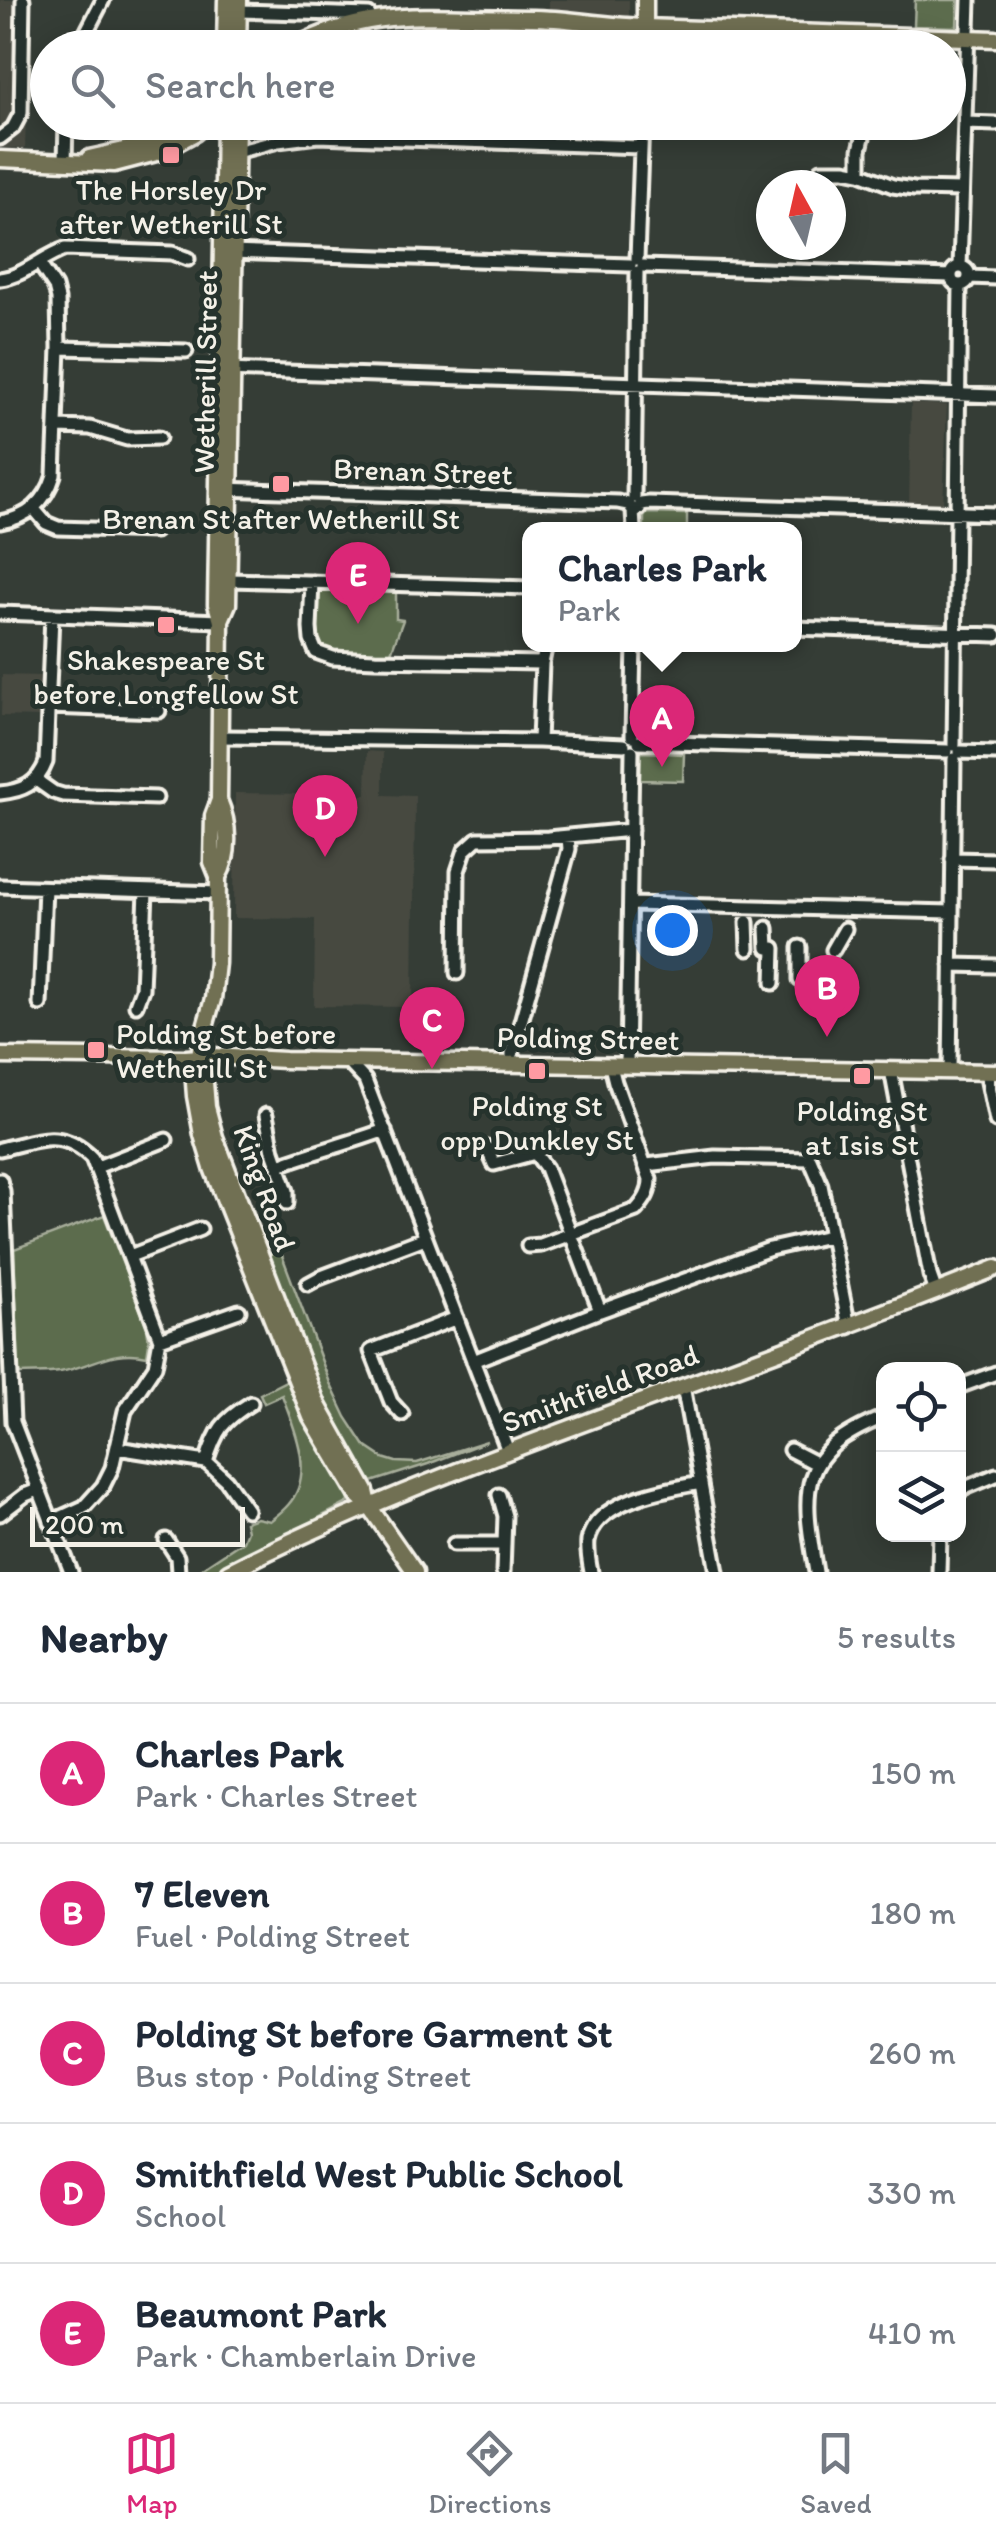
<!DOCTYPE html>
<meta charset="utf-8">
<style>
:root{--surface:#fff;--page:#f6f6f7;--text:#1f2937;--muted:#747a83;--line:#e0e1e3;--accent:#db2777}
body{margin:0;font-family:Itim,sans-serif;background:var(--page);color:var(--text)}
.controls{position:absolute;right:30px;bottom:30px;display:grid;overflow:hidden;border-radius:20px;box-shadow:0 5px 25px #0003}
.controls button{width:90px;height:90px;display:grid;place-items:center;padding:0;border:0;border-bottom:2px solid var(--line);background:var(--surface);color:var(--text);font:50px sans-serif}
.compass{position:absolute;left:756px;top:170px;width:90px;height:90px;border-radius:50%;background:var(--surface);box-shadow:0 5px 25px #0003;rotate:352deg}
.scale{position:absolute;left:30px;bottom:25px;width:215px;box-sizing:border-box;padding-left:10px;border:5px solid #f4f1e8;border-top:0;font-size:28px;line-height:35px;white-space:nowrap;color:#f4f1e8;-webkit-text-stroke:8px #26332d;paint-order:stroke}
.you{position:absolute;left:672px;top:930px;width:35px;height:35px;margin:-25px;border:8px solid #fff;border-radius:50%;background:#1a73e8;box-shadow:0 0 0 15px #1a73e833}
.badge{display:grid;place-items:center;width:65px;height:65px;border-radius:50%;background:var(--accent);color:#fff;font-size:32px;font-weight:700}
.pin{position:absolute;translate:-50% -82px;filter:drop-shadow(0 2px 5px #0008)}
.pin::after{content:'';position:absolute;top:52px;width:35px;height:30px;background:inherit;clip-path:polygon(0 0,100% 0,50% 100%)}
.popup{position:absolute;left:522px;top:522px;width:280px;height:130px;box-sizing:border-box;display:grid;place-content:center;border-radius:20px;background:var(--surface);filter:drop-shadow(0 2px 8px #0005);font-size:32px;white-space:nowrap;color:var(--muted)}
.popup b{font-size:38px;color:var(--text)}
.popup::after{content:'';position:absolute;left:50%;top:100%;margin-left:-20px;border:20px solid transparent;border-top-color:var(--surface)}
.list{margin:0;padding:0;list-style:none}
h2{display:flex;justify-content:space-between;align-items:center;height:130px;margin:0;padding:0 40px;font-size:42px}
h2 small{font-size:32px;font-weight:400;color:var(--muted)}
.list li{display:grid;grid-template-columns:65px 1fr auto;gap:30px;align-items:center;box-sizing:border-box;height:140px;padding:0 40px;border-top:2px solid var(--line)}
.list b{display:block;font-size:38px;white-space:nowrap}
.list p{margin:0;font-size:32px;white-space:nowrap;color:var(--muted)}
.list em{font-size:32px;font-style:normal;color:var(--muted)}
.icon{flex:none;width:55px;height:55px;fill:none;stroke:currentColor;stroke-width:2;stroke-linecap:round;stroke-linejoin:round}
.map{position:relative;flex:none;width:996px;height:1572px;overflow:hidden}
.search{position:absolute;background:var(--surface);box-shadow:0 5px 25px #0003;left:30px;right:30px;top:30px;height:110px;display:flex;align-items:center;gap:25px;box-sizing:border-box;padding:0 35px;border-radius:55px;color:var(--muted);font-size:38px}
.sheet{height:830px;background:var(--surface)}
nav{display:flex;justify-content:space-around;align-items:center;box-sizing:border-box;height:140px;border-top:2px solid var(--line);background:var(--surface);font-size:28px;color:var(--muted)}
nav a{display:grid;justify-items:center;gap:5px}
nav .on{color:var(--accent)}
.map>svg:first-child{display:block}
</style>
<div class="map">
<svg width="996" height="1572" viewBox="0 0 996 1572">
<rect width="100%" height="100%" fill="#353d36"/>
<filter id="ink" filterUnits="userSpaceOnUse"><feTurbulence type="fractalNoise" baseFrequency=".01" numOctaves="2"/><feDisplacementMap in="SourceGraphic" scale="20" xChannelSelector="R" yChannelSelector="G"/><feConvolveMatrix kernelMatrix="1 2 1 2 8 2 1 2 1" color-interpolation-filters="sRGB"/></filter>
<g filter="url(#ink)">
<path fill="#474941" d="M 0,0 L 30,0 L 25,149 L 0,148 Z
M 549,0 L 629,0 L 629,16 L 549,13 Z
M 911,403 L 947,405 L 943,505 L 909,505 Z
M 2,675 L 40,676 L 39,717 L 1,716 Z
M 367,751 L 383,752 L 383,795 L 415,796 L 413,1007 L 314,1006 L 315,919 L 234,918 L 235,793 L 366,795 Z"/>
<path fill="#5b6c4e" stroke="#a8ae9b" stroke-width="2.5" d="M 915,0 L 958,0 L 957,27 L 914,26 Z
M 647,513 L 687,514 L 687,529 L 644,529 L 644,517 Z
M 318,588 L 396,588 L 396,619 L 403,620 L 390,655 C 367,655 319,663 314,630 C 312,618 315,603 315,590 Z
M 641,752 L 684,754 L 683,781 L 640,780 Z
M 104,1215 L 147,1327 L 149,1343 L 147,1356 C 112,1348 93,1366 60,1372 C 47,1374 32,1373 19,1374 L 14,1249 Z
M 280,1250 L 330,1383 L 346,1417 L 365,1446 L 383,1458 L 396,1462 L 417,1463 L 487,1441 L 428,1464 L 372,1482 L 331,1415 L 268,1255 Z
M 290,1379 L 347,1486 L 349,1502 L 215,1572 L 196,1572 L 243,1541 L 247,1531 L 245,1522 L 257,1518 L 270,1521 C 276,1516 283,1511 288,1505 C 316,1474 294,1428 282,1395 L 264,1403 L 260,1394 Z"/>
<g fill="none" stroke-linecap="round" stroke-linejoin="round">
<defs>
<path id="minor" d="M 239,11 L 369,15
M 78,48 L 103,0
M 161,48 L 166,47
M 644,48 L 645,27
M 965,123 L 996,124
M 0,138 L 13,128 L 21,113 L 23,0
M 236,152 L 278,141 L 318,136 L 641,147
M 65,161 L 66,122
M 821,170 L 845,170 L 860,173 L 893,186 L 914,189 L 961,190
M 860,173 L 860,150 L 865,129
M 230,252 L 630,265
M 637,259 L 642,122
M 643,266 L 951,276
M 960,267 L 969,0
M951 276a9 9 0 1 1 18 0a9 9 0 1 1-18 0Z
M 969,277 L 996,278
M 0,279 C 24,276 42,257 65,249 L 172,253 L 188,259
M 59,348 L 186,351
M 226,370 L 996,396
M 57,427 L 90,428 L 127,439 L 159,438
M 222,489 L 618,502 L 628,504 L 633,510 L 639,509 L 641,504 L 649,503 L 996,514
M 634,497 L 637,272
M 34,509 L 46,523 L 58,528 L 155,531
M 633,510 L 634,530
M 0,522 C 27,518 46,502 54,475 L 59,348 L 58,299 L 55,287 L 39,263
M 229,580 L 530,588
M 312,582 L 310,628 L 311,640 L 316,652 L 333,658 L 375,660 L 542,663
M 0,613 L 221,621
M 794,628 L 996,635
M 49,707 L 159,711
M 632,736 L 634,644
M 220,737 L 539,741 L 624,745
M 539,741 L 542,663 L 546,644
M 639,742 L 947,751
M 954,745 L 960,285
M 960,752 L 996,753
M 36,780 L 53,792 L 63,795 L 156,798
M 0,793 C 22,791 38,784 46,762 L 52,615
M 952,859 L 996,860
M 0,886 L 218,893
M 630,904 L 951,912
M 747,922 L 748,949
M 767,928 L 768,948
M 800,947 L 800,980
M 833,950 L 845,929
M 951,965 L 996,966
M 457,973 L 458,871 L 465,850 L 477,839 L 548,838 L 631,830
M 773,983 L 774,948
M 40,1004 L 45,888
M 136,1005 L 142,989 L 146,891
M 347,1061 L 365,1080 L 508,1451
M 512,1064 L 512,1054 L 569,849 L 568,837
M 627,1066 L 632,751
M 891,1070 L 930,1275 L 936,1292
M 950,1071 L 954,759
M 986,1072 L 996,1121
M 266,1115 L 273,1151 L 287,1191 L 287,1203
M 487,1148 L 494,1164 L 535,1153 L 546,1168 L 600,1311
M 0,1149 C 36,1141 62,1127 92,1158 L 160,1339 L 155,1366 L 125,1411 L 112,1468 L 103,1486 L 84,1507 L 51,1522
M 279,1165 C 314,1152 350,1143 385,1130
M 647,1165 L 715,1157 L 810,1159 L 821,1185 L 849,1327
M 97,1167 L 166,1140
M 0,1180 L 3,1191 L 13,1422 L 71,1572
M 528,1246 L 541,1245 L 636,1210 C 645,1200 650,1192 650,1179 L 615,1082 L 611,1066
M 130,1256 L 200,1229
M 308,1284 L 319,1278 L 425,1238
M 160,1339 L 239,1311
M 473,1361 L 600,1311 L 770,1249 L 829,1236
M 683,1386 L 717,1572
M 958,1387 L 996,1373
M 402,1414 L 391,1402 L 371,1351 L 457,1318
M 117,1448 L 206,1462 L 226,1480 L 247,1510
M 790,1450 L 817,1464
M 206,1462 C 216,1430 222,1421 251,1403
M 958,1494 L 965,1488 L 996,1475
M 499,1495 L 505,1516 L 503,1572
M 0,1514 L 25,1495 L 38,1490
M 166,1540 L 177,1557 L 178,1572
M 454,1544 L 504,1544
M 591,1572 C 589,1562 587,1551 588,1541 C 595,1500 667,1489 701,1483
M 816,1572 C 802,1490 796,1452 884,1417
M 939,1572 L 940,1534"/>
<path id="major" d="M 645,27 L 645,0
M 225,48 L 226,0
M 238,48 L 239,0
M 291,48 C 355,15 403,15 473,17 C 504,18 536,17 567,20 C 593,23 618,26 645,27 L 996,39
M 224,122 L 216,604 L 221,621 L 219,800 L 213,816 L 212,862 L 218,877 L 217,963 L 213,999 L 201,1041 L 199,1057 L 193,1070 L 195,1096 L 202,1135 L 212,1168 L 311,1417 L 357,1495 L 369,1506 L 415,1572
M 89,158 C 126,150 158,143 191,122
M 0,159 L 114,164 L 160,152 L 195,133 L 208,122
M 221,620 L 228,604 L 237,122
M 218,877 C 231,855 229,823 219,800
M 0,1056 L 186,1058 L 213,1056 L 285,1060 L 996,1072
M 199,1057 L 204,1070 L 207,1107 L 215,1137 L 318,1405 L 366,1491 L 369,1505
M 228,1572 C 343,1513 463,1468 584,1423 C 722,1372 860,1323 996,1268"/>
</defs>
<use href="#minor" stroke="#f4f1e8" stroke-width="19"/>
<use href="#major" stroke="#f4f1e8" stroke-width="21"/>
<use href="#minor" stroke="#26332d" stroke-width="11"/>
<use href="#major" stroke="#716f52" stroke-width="14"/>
</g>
</g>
<g fill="#ff9aa2" stroke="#26332d" stroke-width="4">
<rect x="161" y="145" width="20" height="20" rx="5"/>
<rect x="271" y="474" width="20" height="20" rx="5"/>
<rect x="156" y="615" width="20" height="20" rx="5"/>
<rect x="86" y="1040" width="20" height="20" rx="5"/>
<rect x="527" y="1061" width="20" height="20" rx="5"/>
<rect x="852" y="1066" width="20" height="20" rx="5"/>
</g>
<g text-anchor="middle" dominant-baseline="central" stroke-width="10" stroke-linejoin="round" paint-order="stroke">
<g font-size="30" fill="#f4f1e8" stroke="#26332d">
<text x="171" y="189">The Horsley Dr<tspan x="171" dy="34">after Wetherill St</tspan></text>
<text x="281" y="518">Brenan St after Wetherill St</text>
<text x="166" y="659">Shakespeare St<tspan x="166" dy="34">before Longfellow St</tspan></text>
<text x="116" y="1033" text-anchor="start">Polding St before<tspan x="116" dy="34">Wetherill St</tspan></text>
<text x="537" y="1105">Polding St<tspan x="537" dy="34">opp Dunkley St</tspan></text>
<text x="862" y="1110">Polding St<tspan x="862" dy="34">at Isis St</tspan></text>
</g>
<g font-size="30" fill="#f4f1e8" stroke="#26332d">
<text transform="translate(205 372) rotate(-89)">Wetherill Street</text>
<text transform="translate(423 471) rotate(2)">Brenan Street</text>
<text transform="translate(588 1038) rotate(1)">Polding Street</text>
<text transform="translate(265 1188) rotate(70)">King Road</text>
<text transform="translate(600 1388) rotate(-20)">Smithfield Road</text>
</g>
</g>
</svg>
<div class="controls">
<button><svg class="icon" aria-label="locate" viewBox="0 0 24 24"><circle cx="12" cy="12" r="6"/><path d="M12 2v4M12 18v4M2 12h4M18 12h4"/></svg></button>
<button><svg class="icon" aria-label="layers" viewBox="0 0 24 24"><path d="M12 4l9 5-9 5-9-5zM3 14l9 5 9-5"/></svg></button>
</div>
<svg class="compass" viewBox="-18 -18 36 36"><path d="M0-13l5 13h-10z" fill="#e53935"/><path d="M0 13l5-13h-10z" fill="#747a83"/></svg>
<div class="scale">200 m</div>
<div class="you"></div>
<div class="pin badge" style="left:662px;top:767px">A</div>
<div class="popup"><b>Charles Park</b>Park</div>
<div class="pin badge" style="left:827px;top:1037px">B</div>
<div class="pin badge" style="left:432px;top:1069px">C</div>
<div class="pin badge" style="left:325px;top:857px">D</div>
<div class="pin badge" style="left:358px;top:624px">E</div>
<div class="search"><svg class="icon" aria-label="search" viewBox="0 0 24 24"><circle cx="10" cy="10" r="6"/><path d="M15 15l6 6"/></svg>Search here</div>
</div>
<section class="sheet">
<h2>Nearby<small>5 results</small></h2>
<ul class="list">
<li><span class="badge">A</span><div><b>Charles Park</b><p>Park · Charles Street</p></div><em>150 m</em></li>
<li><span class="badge">B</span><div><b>7 Eleven</b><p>Fuel · Polding Street</p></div><em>180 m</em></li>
<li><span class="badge">C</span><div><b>Polding St before Garment St</b><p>Bus stop · Polding Street</p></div><em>260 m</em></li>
<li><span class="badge">D</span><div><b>Smithfield West Public School</b><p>School</p></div><em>330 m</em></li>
<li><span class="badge">E</span><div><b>Beaumont Park</b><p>Park · Chamberlain Drive</p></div><em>410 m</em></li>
</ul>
</section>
<nav>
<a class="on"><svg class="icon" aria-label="map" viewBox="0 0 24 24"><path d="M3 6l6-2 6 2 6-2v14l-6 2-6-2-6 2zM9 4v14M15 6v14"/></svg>Map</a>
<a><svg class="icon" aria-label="directions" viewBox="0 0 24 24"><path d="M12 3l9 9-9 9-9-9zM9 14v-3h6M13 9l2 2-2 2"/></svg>Directions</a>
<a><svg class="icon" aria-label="saved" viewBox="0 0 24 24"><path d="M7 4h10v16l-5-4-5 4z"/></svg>Saved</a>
</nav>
